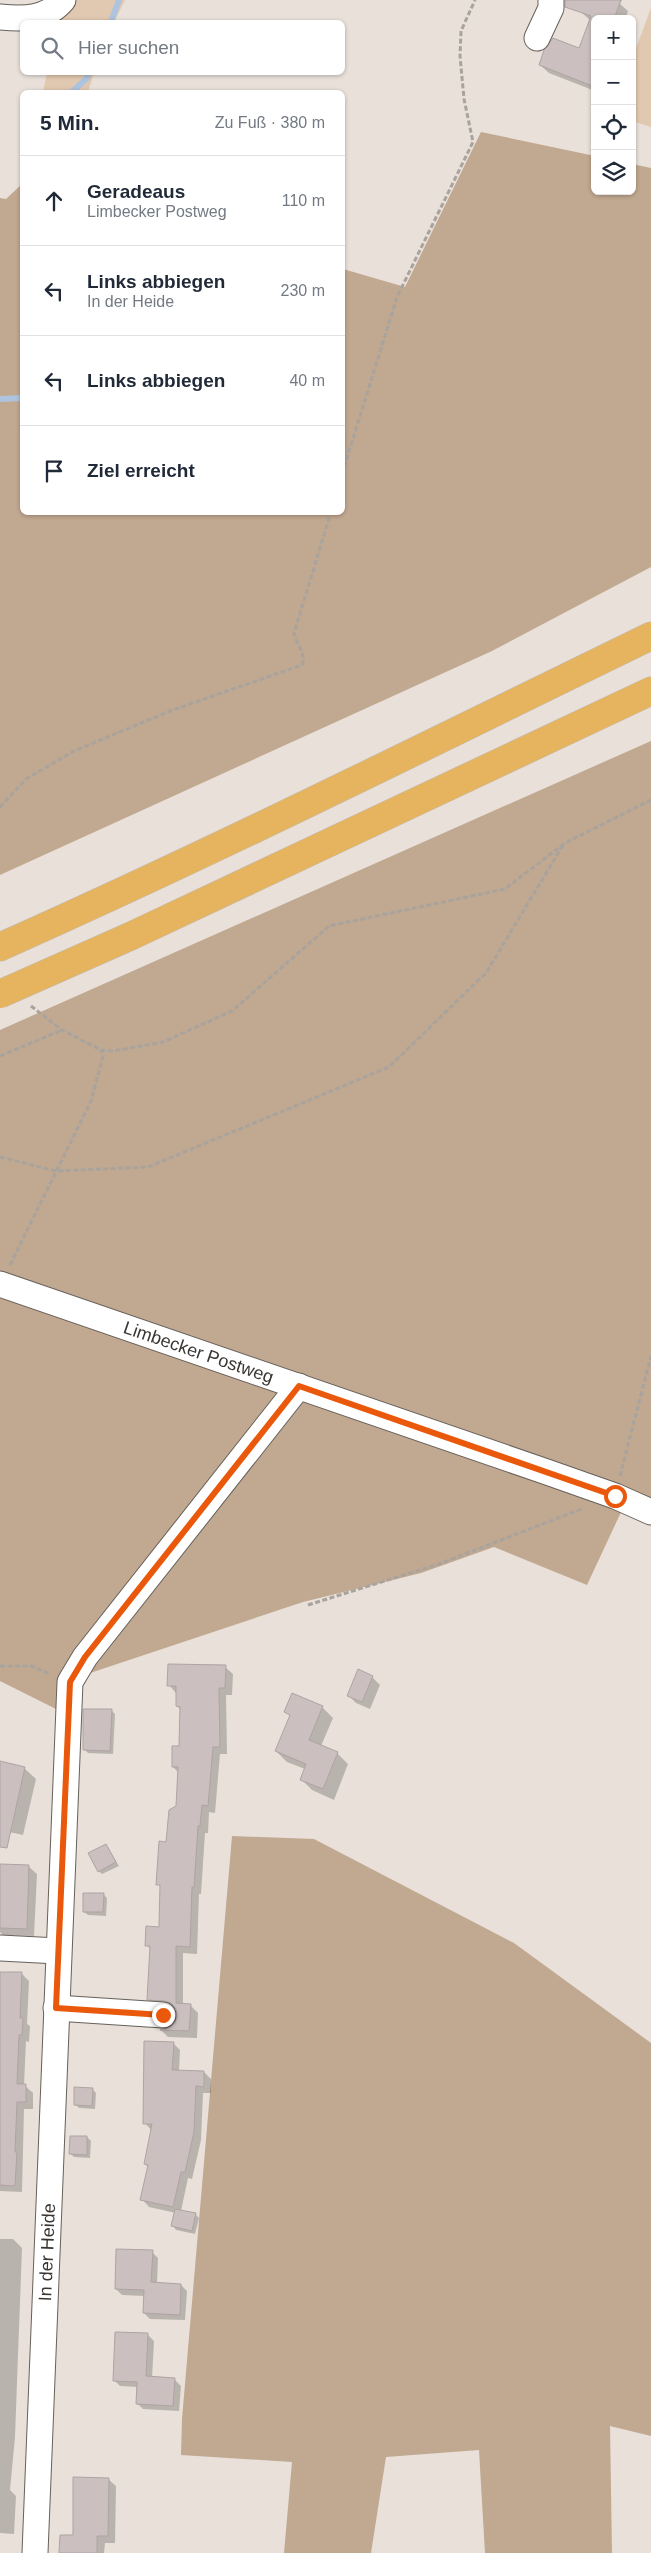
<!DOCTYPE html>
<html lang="de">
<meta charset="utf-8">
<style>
:root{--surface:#fff;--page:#f2f2f3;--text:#1f2937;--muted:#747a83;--line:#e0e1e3}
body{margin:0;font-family:Arial,sans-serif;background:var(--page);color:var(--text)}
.controls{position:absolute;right:15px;top:15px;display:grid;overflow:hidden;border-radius:8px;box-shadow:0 1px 4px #0004}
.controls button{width:45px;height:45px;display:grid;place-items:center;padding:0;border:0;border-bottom:1px solid var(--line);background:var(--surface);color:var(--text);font:25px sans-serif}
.stop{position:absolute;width:15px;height:15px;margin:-11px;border:4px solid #ea580c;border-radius:50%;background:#fff}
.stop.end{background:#ea580c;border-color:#fff;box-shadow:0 1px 5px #0008}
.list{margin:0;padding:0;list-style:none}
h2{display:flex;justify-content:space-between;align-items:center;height:65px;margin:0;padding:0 20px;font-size:21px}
h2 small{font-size:16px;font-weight:400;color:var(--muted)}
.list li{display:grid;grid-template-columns:32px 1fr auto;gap:15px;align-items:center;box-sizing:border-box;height:90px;padding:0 20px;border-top:1px solid var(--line)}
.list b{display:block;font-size:19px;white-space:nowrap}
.list p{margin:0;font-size:16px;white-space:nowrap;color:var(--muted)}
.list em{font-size:16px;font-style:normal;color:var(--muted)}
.icon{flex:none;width:28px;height:28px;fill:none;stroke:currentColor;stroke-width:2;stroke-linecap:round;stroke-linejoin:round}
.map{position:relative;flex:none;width:651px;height:2553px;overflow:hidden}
.search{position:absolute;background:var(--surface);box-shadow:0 1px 4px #0004;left:20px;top:20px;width:325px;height:55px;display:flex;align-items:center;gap:12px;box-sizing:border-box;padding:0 18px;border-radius:8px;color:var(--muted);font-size:19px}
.panel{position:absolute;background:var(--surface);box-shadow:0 1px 4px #0004;left:20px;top:90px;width:325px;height:425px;border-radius:8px}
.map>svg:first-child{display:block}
</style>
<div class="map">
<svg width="651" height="2553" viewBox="0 0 651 2553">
<rect width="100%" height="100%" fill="#e8e0d9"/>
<path fill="#e1c8b0" d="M 63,0 L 125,0 L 114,22 L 57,22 Z
M 651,8 L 651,127 L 632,121 L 632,59 Z
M 47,73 L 47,72 L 94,73 L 88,92 L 43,92 Z"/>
<path fill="#c1a890" d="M 481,132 L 595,156 L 595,191 L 632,191 L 632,164 L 651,168 L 651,567 L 492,651 L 0,875 L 0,198 L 6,199 L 22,184 L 22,512 L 342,512 L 343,269 L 405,287 Z
M 651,741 L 651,1500 L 622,1510 L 587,1585 L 494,1547 L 421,1573 L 303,1602 L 57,1684 L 56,1709 L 0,1681 L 0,1030 Z
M 232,1836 L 314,1839 L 514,1943 L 651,2043 L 651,2436 L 610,2426 L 612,2553 L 485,2553 L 479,2450 L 386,2457 L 371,2553 L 284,2553 L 292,2462 L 181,2455 L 182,2419 Z"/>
<path fill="#0003" d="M 584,0 L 622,0 L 620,4 L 628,11 L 625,19 L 595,19 L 595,91 L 549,73 L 540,65 L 580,50 L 591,21 L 580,11 Z
M 225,1667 L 233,1674 L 232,1695 L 226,1695 L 227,1754 L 220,1754 L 215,1813 L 209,1812 L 208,1833 L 205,1833 L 201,1894 L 199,1894 L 197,1954 L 183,1953 L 183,2005 L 190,2005 L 198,2013 L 197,2038 L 168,2037 L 162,2031 L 169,2029 L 176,2024 L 179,2017 L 177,2009 L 156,2007 L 148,1999 L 151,1950 L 147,1945 L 160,1928 L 161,1887 L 158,1884 L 177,1807 L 179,1773 L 173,1767 L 180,1747 L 182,1711 L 177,1706 L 176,1693 L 169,1685 Z
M 372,1677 L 380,1685 L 370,1709 L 356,1703 L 348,1695 Z
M 322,1707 L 333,1718 L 321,1746 L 337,1753 L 348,1764 L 334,1800 L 312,1790 L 301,1779 L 305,1769 L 287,1762 L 276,1751 L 291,1717 L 286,1712 Z
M 112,1711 L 115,1714 L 113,1754 L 88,1753 L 84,1749 Z
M 0,1762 L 24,1768 L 36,1779 L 23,1835 L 0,1830 Z
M 106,1845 L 119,1866 L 102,1874 L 99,1871 Z
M 0,1865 L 29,1867 L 37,1874 L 34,1936 L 3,1935 L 0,1932 Z
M 103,1894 L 107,1898 L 106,1916 L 88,1915 L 84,1912 Z
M 0,1973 L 21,1973 L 29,1981 L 27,2024 L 30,2026 L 29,2042 L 26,2041 L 24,2085 L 33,2093 L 33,2109 L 24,2109 L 22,2192 L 0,2191 Z
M 173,2043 L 180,2050 L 179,2071 L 204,2072 L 211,2079 L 211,2093 L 203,2093 L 201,2140 L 192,2179 L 188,2178 L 181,2211 L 195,2214 L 199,2218 L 195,2234 L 176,2230 L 173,2226 L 176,2213 L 149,2207 L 142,2199 L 149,2168 L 145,2164 L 152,2131 L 145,2123 Z
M 92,2089 L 96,2093 L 95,2109 L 79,2108 L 75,2104 Z
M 87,2137 L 91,2141 L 90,2158 L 74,2157 L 71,2154 Z
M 0,2239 L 13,2239 L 22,2248 L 15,2437 L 10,2490 L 16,2496 L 14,2534 L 0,2533 Z
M 152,2252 L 158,2258 L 157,2284 L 181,2285 L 187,2291 L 185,2320 L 150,2319 L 144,2313 L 145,2296 L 122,2295 L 116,2289 Z
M 148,2335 L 154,2341 L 152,2378 L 174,2379 L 181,2386 L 179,2411 L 143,2409 L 137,2403 L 138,2387 L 120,2386 L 114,2380 Z
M 108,2479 L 116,2486 L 115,2543 L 105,2543 L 104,2553 L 60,2553 L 74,2537 Z"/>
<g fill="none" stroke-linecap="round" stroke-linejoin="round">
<path stroke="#aec3de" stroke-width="6" d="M 111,22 L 119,0
M 72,92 L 87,78 L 88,72
M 0,399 L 22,398"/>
</g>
<path fill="#cbc0bf" stroke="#afa3a3" d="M 565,0 L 621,0 L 614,19 L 595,18 L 595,87 L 539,65 L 544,50 L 553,38 L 579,48 L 591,16 L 565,7 Z
M 168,1664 L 226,1665 L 225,1688 L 219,1688 L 220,1747 L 213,1747 L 208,1806 L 202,1805 L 200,1826 L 198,1826 L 194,1887 L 192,1887 L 190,1947 L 176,1946 L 176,2003 L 191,2004 L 189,2031 L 160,2030 L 169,2028 L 175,2023 L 177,2016 L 176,2009 L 171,2003 L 164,2001 L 147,2000 L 150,1946 L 145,1946 L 146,1926 L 159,1927 L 160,1885 L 156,1885 L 159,1841 L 166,1842 L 169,1810 L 176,1806 L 178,1767 L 172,1767 L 172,1746 L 179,1746 L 180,1707 L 176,1706 L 176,1686 L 167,1686 Z
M 358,1669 L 373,1676 L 362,1702 L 347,1696 Z
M 292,1693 L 323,1706 L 309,1740 L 338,1752 L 323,1789 L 300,1780 L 306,1764 L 275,1751 L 290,1715 L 284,1712 Z
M 83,1709 L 112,1709 L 110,1751 L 83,1750 Z
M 0,1761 L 25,1767 L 7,1848 L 0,1847 Z
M 106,1844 L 116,1862 L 98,1872 L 88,1853 Z
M 0,1864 L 29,1865 L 27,1929 L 0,1928 Z
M 83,1893 L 104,1893 L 103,1912 L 83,1912 Z
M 0,1972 L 22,1972 L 20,2018 L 23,2018 L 22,2035 L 19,2035 L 17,2084 L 26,2084 L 26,2102 L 17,2102 L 15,2152 L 17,2152 L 15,2185 L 13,2186 L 0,2185 Z
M 144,2041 L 174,2042 L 172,2070 L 204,2071 L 204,2087 L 196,2086 L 194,2132 L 185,2172 L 181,2172 L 173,2207 L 140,2200 L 148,2165 L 144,2164 L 152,2124 L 143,2124 Z
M 74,2087 L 93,2088 L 92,2106 L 74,2105 Z
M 70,2136 L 87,2136 L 87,2155 L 69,2154 Z
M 175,2209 L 196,2213 L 192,2231 L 171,2226 Z
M 116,2249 L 153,2250 L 151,2282 L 181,2284 L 180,2315 L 143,2313 L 144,2290 L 115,2289 Z
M 115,2332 L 148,2333 L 146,2376 L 175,2378 L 173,2406 L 136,2404 L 137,2382 L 113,2381 Z
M 73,2477 L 109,2478 L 108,2536 L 97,2536 L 97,2553 L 59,2553 L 60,2535 L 73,2535 Z"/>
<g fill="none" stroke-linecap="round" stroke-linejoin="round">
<defs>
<g id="minor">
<path d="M 0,17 C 23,19 46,20 63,0"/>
<path d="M 537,38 L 551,8 L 551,0"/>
<path id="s1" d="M 0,1284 L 544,1471 L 615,1496 L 651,1512"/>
<path d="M 0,1948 L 58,1951"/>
<path d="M 56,2008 L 163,2015"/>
<path id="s2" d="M 35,2553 L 70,1682 L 85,1657 L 299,1386"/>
</g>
<path id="highway" d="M 131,936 L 651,691
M 0,947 C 220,849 435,741 651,636"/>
</defs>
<use href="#minor" stroke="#67605a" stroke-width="27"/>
<use href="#highway" stroke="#bfbebd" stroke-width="29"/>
<path stroke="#a9a39d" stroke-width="3" stroke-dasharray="5 2.5" stroke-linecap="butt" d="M 342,474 L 397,297 L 473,142 L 464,99 L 460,56 L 461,31 L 475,0
M 0,807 L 26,779 L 74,751 L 170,711 L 302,665 C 307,656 296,643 294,633 L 331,512
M 31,1006 L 62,1030 L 101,1050 L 113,1051 L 163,1042 L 232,1011 L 329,926 L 505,889 L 565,843 L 651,800
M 0,1056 L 62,1030
M 0,1157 L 56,1171 L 148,1167 L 389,1067 L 486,973 L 563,845
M 10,1265 L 91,1101 L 103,1056 L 101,1050
M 620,1476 L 651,1356
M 308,1605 L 439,1564 L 584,1508
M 0,1666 L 31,1666 L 50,1674"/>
<use href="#minor" stroke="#fff" stroke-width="25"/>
<use href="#highway" stroke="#e6b35f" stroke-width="28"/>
<defs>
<path id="highway-bridge" d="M 0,994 L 131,936"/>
</defs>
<use href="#highway-bridge" stroke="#bfbebd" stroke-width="29" stroke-linecap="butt"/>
<use href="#highway-bridge" stroke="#e6b35f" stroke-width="28"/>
</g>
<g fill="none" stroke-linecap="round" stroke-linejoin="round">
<path stroke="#ea580c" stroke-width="6" d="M 163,2015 L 56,2008 L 70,1682 L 85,1657 L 299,1386 L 615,1496"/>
</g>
<g text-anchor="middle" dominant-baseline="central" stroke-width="4" stroke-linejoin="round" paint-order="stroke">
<g font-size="18" fill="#383532" stroke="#fff">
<text stroke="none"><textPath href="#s1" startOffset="210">Limbecker Postweg</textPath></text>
<text stroke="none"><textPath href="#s2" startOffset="301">In der Heide</textPath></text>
</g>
</g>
</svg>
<div class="controls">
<button>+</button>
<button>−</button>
<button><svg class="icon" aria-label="locate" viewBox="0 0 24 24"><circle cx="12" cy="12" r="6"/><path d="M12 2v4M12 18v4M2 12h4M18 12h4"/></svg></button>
<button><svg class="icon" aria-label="layers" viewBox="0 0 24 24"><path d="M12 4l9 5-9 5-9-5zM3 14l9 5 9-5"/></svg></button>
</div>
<div class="stop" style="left:615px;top:1496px"></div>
<div class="stop end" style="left:163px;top:2015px"></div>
<div class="search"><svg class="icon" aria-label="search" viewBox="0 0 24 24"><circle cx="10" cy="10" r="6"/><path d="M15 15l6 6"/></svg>Hier suchen</div>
<section class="panel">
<h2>5 Min.<small>Zu Fuß · 380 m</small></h2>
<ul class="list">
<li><svg class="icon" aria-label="ahead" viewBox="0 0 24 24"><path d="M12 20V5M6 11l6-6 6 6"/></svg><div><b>Geradeaus</b><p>Limbecker Postweg</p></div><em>110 m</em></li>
<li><svg class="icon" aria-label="left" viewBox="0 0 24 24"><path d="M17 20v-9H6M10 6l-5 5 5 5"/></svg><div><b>Links abbiegen</b><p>In der Heide</p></div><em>230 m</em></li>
<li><svg class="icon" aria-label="left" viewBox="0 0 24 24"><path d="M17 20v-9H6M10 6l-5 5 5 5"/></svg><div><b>Links abbiegen</b></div><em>40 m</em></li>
<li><svg class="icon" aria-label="arrive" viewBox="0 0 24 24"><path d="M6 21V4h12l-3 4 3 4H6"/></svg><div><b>Ziel erreicht</b></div></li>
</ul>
</section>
</div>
